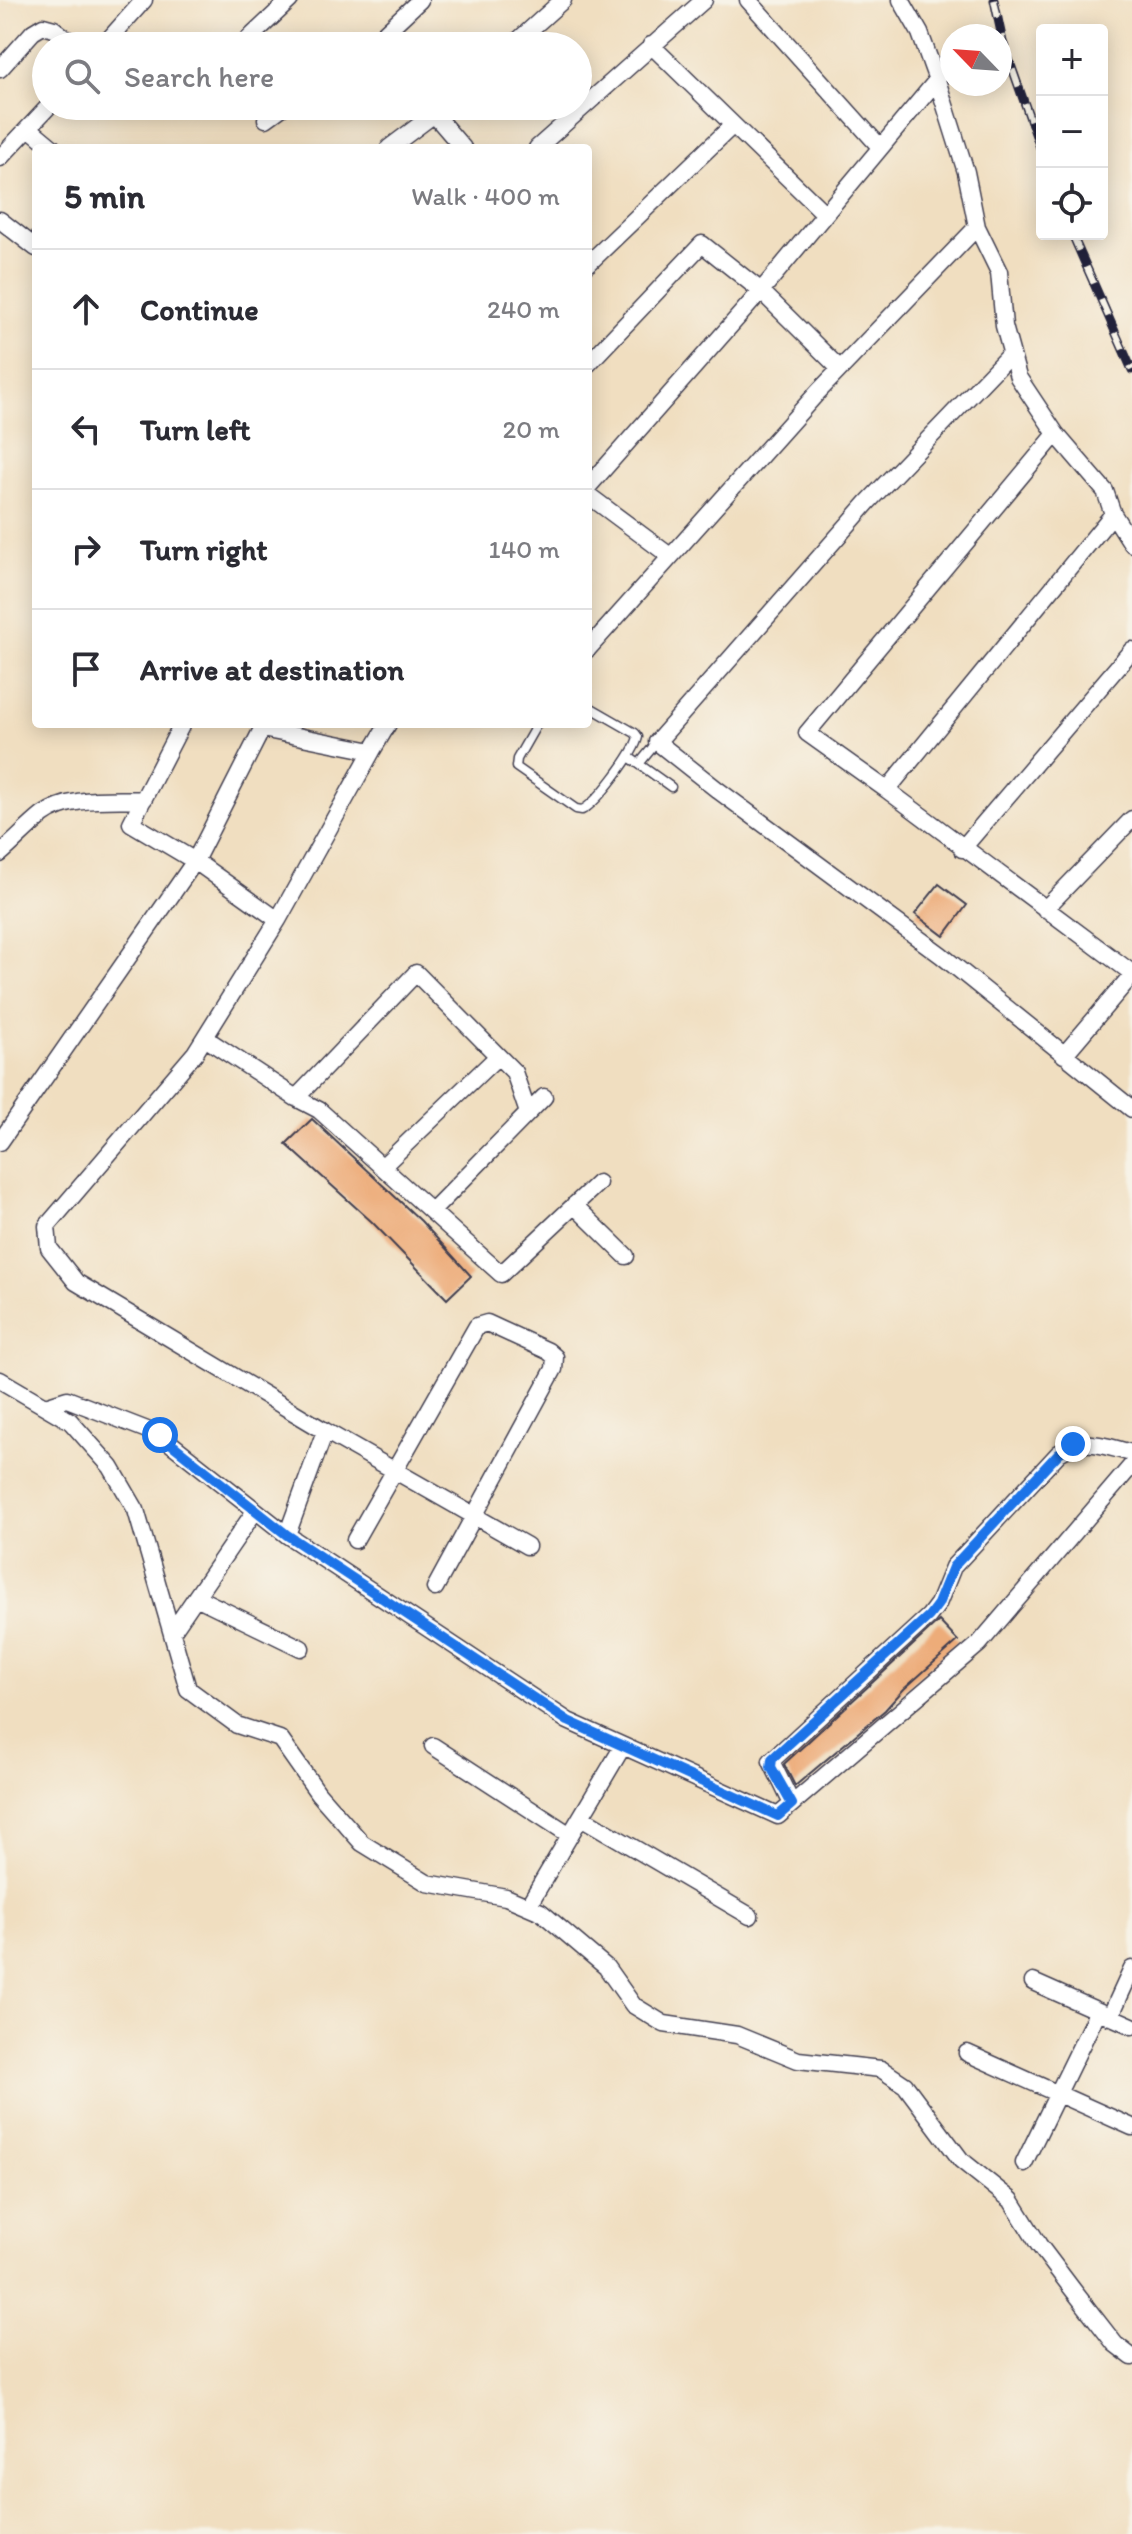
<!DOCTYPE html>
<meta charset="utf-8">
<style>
:root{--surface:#fff;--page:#f7f7f7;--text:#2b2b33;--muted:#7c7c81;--line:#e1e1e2}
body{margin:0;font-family:Itim,sans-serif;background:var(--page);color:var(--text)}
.controls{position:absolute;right:24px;top:24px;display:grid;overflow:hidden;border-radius:8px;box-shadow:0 4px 20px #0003}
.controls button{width:72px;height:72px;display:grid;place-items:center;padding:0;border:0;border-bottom:2px solid var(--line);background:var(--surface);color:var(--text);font:40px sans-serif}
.compass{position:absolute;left:940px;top:24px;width:72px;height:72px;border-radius:50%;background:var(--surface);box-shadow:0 4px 20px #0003;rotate:295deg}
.stop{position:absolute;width:24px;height:24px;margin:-18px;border:6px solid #1a73e8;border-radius:50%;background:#fff}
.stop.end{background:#1a73e8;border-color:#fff;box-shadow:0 2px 8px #0008}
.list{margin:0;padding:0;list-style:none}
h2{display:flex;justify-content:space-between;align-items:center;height:104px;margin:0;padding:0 32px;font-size:34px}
h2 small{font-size:26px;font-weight:400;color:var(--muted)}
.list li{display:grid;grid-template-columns:52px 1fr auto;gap:24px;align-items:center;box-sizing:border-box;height:120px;padding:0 32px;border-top:2px solid var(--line)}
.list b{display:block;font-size:30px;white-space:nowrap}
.list em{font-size:26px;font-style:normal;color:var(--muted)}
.icon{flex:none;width:44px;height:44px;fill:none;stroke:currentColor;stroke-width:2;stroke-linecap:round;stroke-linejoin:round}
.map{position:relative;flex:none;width:1132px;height:2534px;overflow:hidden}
.search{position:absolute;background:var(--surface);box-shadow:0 4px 20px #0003;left:32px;top:32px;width:560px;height:88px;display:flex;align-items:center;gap:20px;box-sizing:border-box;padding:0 28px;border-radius:44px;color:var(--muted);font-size:30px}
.panel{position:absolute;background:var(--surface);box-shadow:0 4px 20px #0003;left:32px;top:144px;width:560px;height:584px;border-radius:8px}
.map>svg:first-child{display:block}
</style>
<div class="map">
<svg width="1132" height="2534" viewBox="0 0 1132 2534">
<rect width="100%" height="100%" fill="#f7f3e8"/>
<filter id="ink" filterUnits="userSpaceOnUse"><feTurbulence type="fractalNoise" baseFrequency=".0125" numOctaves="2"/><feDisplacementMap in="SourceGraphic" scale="16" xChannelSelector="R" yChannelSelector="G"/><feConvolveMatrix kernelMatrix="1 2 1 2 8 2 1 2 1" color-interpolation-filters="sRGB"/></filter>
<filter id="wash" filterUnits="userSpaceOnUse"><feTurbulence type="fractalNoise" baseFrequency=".006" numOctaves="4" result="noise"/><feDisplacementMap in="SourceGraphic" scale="32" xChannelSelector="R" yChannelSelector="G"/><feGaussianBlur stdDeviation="1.8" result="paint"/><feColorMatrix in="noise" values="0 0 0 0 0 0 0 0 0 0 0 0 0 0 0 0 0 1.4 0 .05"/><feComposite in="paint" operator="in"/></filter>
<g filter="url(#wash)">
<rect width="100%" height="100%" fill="#f0dec0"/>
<g id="blocks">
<path fill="#edac79" d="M 939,884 L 967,905 L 944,936 L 915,914 Z
M 312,1119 L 421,1221 L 471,1276 L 447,1299 L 372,1222 L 286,1144 Z
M 939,1621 L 958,1641 L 904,1689 L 885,1710 L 795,1786 L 784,1764 Z"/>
</g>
</g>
<g filter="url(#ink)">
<use href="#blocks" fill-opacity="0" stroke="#413e4f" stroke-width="2"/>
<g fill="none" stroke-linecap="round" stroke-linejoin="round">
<defs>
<path id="service" d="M 537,724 L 517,759 L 516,767 L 576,809 L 582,810 C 597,803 634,754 638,737 L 635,733 L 588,706
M 629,757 L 671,787
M 639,764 L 657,742"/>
<path id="minor" d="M 748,0 L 880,147
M 901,0 L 920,33 L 937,80 L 966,172 L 977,227 L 999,272 L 1004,326 L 1018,377 L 1056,434 L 1105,491 L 1113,514 L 1132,544
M 651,45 L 824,213
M 103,46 L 144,0
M 241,46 L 290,0
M 377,46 L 374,43 L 420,0
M 512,46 L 563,0
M 0,69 L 33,32 L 43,26 L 54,29 L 76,46
M 427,106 L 463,148
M 266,119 L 284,106
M 29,128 L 53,148
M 389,148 L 445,106
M 537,148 L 704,0
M 0,158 L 49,106
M 0,220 L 36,248
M 588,264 L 733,125
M 1011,353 L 868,502 L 657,742 L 719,791 L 941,955 L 1132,1109
M 588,364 L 702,244 L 761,291 L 840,369
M 588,487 L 761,291 L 937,80
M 588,495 L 670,556
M 1113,514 L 887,790 L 1132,973
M 588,649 L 818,392 L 977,227
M 182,724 L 131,823 L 195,861 L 278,920 L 195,1053 L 47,1226 L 49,1248 L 76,1282 L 325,1431 L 287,1535
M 887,790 L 807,733 L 1056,434
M 962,849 L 1132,650
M 0,854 C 14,842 28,827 43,815 C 70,795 112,801 144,799
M 1045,909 L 1132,819
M 278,920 L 372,751
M 205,1038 L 296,1098 L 319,1110 L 501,1274 L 598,1183
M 1064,1055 L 1132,975
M 296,1098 L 416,973 L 514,1072 L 528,1113
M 0,1142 L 195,861 L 262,729 L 372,751 L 388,724
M 383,1166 L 497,1057
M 574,1205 L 626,1256
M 432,1211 L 544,1097
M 0,1380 L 70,1421 L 111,1467 L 136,1510 L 188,1689 L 237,1725 L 280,1739 L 318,1793 L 362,1843 L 427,1883 L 506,1897 L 541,1912 L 606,1967 L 633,2005 L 664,2024 L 737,2035 L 798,2060 L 881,2069 L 905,2085 L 961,2160 L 1011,2200 L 1039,2245 L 1073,2290 L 1115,2344 L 1132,2357
M 45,1406 L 67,1399 L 160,1435 L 287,1535 L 568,1721 L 778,1816 L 979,1644 L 1132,1465
M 325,1431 L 527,1546
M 355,1540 L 477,1326 L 487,1323 L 548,1351 L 555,1357 L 554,1369 L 435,1588
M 196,1597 L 301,1648
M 172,1632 L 255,1511
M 433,1746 L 570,1835
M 792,1804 L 771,1761 L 929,1616 L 938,1604 L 953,1567 L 1059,1453 C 1086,1436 1103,1446 1132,1453
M 581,1817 L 750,1916
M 528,1906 L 623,1746
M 1033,1982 L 1132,2026
M 1110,2017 L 1132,1969
M 967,2053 L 1132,2127
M 1024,2163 L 1098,2011"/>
</defs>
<use href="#service" stroke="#413e4f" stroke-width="11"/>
<use href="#minor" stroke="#413e4f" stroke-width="19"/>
<use href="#service" stroke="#fff" stroke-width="8"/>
<use href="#minor" stroke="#fff" stroke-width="16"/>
<defs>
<path id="rail" d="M 994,0 L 1003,42 L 1042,153
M 1072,234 L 1132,370"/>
</defs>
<use href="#rail" stroke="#22223b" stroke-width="9"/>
<use href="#rail" stroke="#f7f3e8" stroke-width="6" stroke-dasharray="18" stroke-linecap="butt"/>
</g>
</g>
<g fill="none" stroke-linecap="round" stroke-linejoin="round" filter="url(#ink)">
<path stroke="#1a73e8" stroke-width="10" d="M 160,1435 L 287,1535 L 568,1721 L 778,1816 L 792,1804 L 771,1767 L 772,1759 L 929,1616 L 938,1604 L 953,1567 L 1059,1453 L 1073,1444"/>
</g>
</svg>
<div class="controls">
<button>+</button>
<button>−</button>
<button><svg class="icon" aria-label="locate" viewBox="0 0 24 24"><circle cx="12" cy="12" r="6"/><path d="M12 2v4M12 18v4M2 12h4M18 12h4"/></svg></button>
</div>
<svg class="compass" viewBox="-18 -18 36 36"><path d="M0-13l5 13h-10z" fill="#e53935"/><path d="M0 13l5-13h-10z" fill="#7c7c81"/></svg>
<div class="stop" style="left:160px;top:1435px"></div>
<div class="stop end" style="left:1073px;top:1444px"></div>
<div class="search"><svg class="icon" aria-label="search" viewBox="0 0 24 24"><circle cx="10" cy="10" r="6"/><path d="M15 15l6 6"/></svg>Search here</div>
<section class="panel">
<h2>5 min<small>Walk · 400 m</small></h2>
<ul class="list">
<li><svg class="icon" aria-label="ahead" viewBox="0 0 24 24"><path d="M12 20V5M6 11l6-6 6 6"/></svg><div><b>Continue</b></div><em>240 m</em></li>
<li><svg class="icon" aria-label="left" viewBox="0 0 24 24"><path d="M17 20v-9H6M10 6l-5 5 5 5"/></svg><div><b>Turn left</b></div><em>20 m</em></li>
<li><svg class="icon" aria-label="right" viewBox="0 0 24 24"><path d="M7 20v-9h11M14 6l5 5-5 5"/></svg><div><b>Turn right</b></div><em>140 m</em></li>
<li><svg class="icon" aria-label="arrive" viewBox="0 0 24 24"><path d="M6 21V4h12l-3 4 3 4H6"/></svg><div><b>Arrive at destination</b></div></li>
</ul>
</section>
</div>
